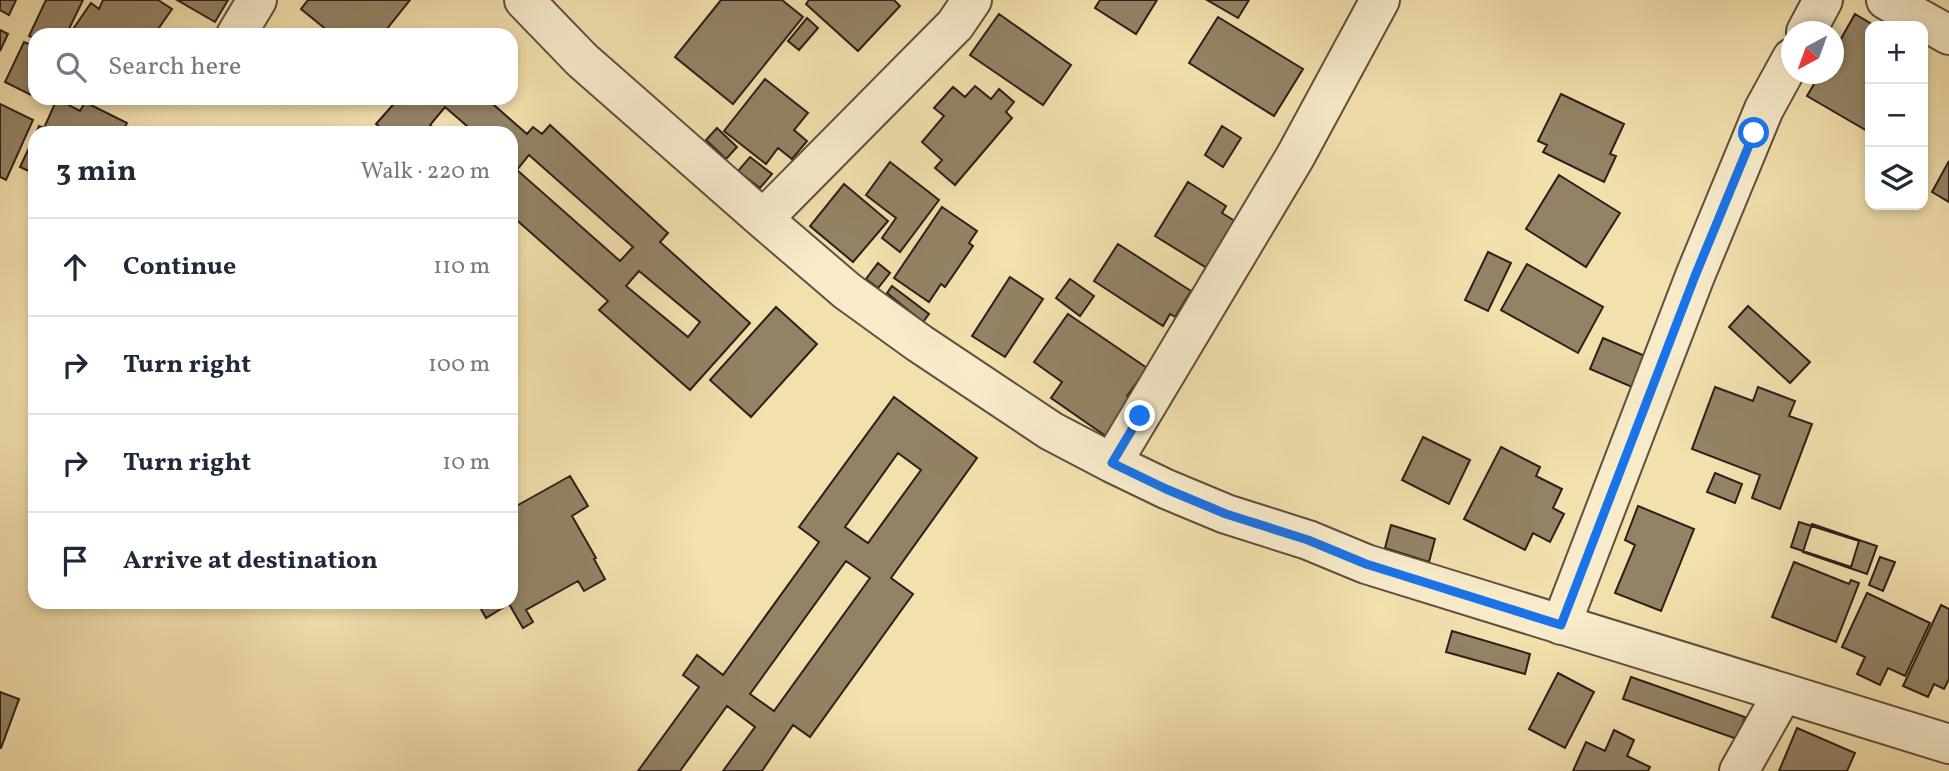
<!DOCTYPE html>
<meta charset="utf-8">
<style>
:root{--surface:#fff;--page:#f2f2f3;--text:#1f2937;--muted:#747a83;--line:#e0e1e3}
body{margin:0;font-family:Vollkorn,serif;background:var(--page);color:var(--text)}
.controls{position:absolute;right:21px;top:21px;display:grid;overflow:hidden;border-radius:14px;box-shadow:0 4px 10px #0003}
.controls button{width:63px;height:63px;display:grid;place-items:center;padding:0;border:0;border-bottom:2px solid var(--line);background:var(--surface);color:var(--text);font:35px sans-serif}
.compass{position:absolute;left:1781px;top:21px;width:63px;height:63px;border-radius:50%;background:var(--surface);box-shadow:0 4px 10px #0003;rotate:221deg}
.stop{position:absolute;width:21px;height:21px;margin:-16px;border:5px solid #1a73e8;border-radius:50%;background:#fff}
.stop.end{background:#1a73e8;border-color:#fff;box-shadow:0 2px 7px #0008}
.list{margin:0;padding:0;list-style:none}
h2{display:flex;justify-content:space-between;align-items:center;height:91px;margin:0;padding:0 28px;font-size:30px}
h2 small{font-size:23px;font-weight:400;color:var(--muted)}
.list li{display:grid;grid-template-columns:46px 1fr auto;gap:21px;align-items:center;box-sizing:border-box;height:98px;padding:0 28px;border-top:2px solid var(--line)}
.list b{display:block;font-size:26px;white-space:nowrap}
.list em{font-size:23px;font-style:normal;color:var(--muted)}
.icon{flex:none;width:38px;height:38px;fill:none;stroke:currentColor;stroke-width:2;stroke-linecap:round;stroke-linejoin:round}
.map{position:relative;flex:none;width:1949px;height:771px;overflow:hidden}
.search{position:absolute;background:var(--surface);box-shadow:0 4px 10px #0003;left:28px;top:28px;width:490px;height:77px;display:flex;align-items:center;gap:18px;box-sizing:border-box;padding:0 24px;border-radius:21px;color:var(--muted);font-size:26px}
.panel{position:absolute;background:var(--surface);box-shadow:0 4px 10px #0003;left:28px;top:126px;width:490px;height:483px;border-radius:21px}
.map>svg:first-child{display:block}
</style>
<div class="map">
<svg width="1949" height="771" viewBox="0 0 1949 771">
<rect width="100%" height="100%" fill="#f2e0ad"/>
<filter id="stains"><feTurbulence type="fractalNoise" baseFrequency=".00286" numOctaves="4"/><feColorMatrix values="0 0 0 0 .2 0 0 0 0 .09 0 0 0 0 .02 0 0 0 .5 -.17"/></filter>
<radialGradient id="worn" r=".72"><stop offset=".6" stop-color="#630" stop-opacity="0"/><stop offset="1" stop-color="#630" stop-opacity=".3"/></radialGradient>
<path fill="#938366" stroke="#2d1f1a" stroke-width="2" fill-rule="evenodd" d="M 0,0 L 16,0 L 9,15 L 0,10 Z
M 46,0 L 83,0 L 66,35 L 35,35 L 35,38 L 29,36 Z
M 103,0 L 158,0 L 172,9 L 154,35 L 69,35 L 91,3 L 99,9 Z
M 177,0 L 228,0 L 215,22 Z
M 308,0 L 410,0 L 382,35 L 333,35 L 301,9 Z
M 721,0 L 782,0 L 803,17 L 733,104 L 675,57 Z
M 809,0 L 894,0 L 900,6 L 858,51 L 806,4 Z
M 1100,0 L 1157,0 L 1136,34 L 1095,8 Z
M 1207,0 L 1249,0 L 1238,18 Z
M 999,14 L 1071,65 L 1043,105 L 970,55 Z
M 1855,14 L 1875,26 L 1870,26 L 1870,129 L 1869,132 L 1807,96 L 1820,74 L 1834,74 L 1834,51 Z
M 1218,17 L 1303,69 L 1274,116 L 1189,63 Z
M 807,18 L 818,28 L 799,50 L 788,41 Z
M 0,30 L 8,34 L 0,51 Z
M 24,42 L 35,47 L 35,97 L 5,82 Z
M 765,79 L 808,113 L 794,130 L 807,141 L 792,159 L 778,148 L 766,164 L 724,131 Z
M 975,86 L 991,99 L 999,89 L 1014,102 L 1006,112 L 1012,118 L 955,185 L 935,168 L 942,160 L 922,142 L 944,116 L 934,108 L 953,87 L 965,97 Z
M 1561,94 L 1624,124 L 1610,154 L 1616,156 L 1604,182 L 1543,152 L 1547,145 L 1538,141 Z
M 399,98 L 486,98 L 527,134 L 533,127 L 542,134 L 550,125 L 668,233 L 660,242 L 750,323 L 690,390 L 599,310 L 608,301 L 511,215 L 511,133 L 475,133 L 445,107 L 430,125 L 440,133 L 387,133 L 376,124 ZM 529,155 L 633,247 L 620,261 L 517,170 ZM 639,271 L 700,322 L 688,337 L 626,286 Z
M 57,99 L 80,111 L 85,102 L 127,123 L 122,133 L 36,133 L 39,126 L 44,128 Z
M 0,104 L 33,120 L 6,180 L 0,177 Z
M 1222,126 L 1241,138 L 1223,167 L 1205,155 Z
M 717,128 L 737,147 L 726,159 L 706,140 Z
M 35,135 L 35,174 L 20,167 Z
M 750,157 L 772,174 L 760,188 L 738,171 Z
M 1949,161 L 1949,202 L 1932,192 Z
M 890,162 L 939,200 L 900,252 L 882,238 L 896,218 L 866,195 Z
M 1559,175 L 1620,213 L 1586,267 L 1526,229 Z
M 1188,182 L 1226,206 L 1222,213 L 1243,226 L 1215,273 L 1155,236 Z
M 844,184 L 888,221 L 853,262 L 810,226 Z
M 942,207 L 977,231 L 969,243 L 973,246 L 945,287 L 941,284 L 929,302 L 894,278 Z
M 1118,244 L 1191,291 L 1175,317 L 1170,314 L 1163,326 L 1094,281 Z
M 1488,252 L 1511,263 L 1488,311 L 1465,300 Z
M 878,263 L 890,273 L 878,288 L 866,279 Z
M 1527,264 L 1603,307 L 1578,353 L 1501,310 Z
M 1010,277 L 1043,299 L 1005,357 L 972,336 Z
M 1070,279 L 1094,296 L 1080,316 L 1056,298 Z
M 892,286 L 929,314 L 923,322 L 887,293 Z
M 1748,306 L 1810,362 L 1790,383 L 1729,327 Z
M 776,307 L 817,344 L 751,417 L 710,380 Z
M 1068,314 L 1147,368 L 1127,396 L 1135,403 L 1110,439 L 1051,398 L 1062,382 L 1034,362 Z
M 1603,338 L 1645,356 L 1632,387 L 1590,369 Z
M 1715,387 L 1753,401 L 1758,387 L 1795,401 L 1789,416 L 1812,424 L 1780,509 L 1752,498 L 1760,475 L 1692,449 Z
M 894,397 L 977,458 L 891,578 L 913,594 L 810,737 L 793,725 L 762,771 L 723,771 L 755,727 L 727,706 L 680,771 L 638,771 L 699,687 L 683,675 L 697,655 L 723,675 L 819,542 L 799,527 ZM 898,453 L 921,470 L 868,543 L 845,527 ZM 846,561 L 870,578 L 774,711 L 750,694 Z
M 1423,437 L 1470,460 L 1449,504 L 1402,480 Z
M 1501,447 L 1540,467 L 1536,476 L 1562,489 L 1553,508 L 1564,514 L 1550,542 L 1533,533 L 1525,550 L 1464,519 Z
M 1715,473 L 1742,484 L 1735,503 L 1707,492 Z
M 570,476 L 588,506 L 572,516 L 596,558 L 594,559 L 605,579 L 584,591 L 578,581 L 526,610 L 533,622 L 523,628 L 509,604 L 486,618 L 477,602 L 511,602 L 511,509 Z
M 1638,506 L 1694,529 L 1661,611 L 1615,593 L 1635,545 L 1625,540 Z
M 1799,522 L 1859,541 L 1851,567 L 1791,547 Z
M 1812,524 L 1877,546 L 1867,574 L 1803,552 Z
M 1391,525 L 1435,539 L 1429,562 L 1385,548 Z
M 1880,557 L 1895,562 L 1883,591 L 1869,585 Z
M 1794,562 L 1849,584 L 1851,580 L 1859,583 L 1836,642 L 1772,617 Z
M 1867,593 L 1930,623 L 1905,676 L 1888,668 L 1880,685 L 1857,674 L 1865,657 L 1842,647 Z
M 1941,605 L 1949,609 L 1949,679 L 1944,689 L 1934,684 L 1928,697 L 1903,686 Z
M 1452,631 L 1530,654 L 1525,674 L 1446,652 Z
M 1558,673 L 1594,692 L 1565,748 L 1529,729 Z
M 1631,677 L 1745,717 L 1737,739 L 1623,699 Z
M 0,692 L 19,699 L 1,748 L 0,748 Z
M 1797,728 L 1855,753 L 1847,771 L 1779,771 Z
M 1614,730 L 1634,740 L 1627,756 L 1650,767 L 1648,771 L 1573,771 L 1586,742 L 1605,751 Z"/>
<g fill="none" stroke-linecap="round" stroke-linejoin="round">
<defs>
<path id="minor" d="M 524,0 L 582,60 L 763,219 L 847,291 L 919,343 L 1051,431 L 1112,463 L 1166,489 L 1226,514 L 1308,540 L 1366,564 L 1949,744
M 1886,0 L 1949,35
M 1806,32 L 1823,0
M 236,35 L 257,0
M 763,219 L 955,25 L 972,0
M 1112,463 L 1295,157 L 1380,0
M 1561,625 L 1695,276 L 1764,109 L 1792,58
M 1739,771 L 1783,693"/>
</defs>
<use href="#minor" stroke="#5e4f3f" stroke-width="42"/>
<use href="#minor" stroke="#f7ebca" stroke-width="38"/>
</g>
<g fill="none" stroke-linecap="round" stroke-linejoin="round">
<path stroke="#1a73e8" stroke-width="9" d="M 1140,416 L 1112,463 L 1166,489 L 1226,514 L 1308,540 L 1366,564 L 1561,625 L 1695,276 L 1754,133"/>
</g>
<rect width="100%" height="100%" filter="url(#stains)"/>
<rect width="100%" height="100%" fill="url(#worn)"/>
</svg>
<div class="controls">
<button>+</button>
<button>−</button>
<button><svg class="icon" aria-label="layers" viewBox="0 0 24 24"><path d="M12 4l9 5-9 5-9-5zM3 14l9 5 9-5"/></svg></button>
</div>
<svg class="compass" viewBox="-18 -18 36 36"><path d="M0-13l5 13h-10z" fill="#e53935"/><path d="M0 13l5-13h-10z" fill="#747a83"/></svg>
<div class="stop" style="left:1754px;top:133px"></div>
<div class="stop end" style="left:1140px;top:416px"></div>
<div class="search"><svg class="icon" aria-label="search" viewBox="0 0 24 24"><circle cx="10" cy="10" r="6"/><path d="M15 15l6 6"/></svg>Search here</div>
<section class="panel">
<h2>3 min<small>Walk · 220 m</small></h2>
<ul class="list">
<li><svg class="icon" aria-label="ahead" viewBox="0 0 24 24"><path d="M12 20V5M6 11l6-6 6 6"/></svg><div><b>Continue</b></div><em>110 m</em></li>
<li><svg class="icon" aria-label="right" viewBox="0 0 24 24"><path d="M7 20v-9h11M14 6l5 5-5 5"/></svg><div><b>Turn right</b></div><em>100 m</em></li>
<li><svg class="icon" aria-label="right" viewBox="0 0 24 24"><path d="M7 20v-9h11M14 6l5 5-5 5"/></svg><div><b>Turn right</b></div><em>10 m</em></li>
<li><svg class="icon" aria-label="arrive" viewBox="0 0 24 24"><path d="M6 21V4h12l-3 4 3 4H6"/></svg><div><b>Arrive at destination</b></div></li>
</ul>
</section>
</div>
